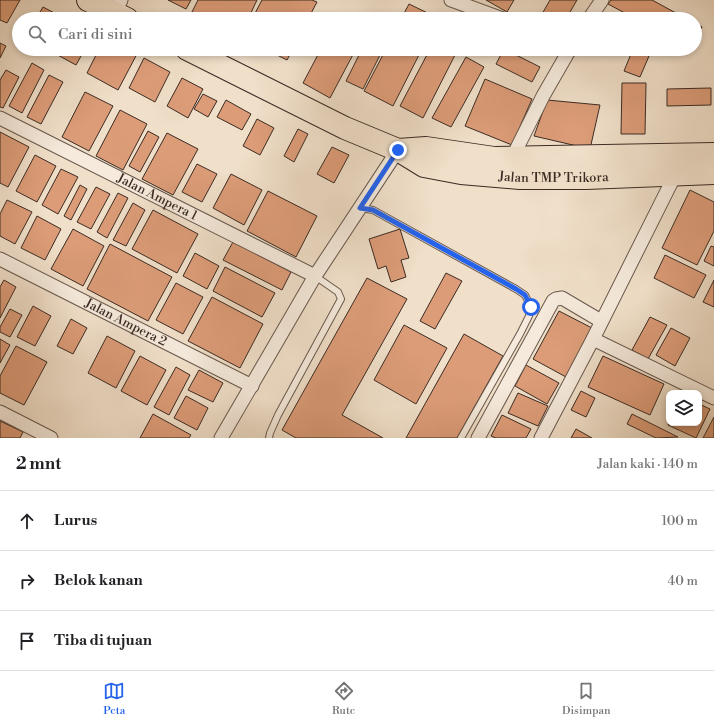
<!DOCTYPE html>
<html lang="id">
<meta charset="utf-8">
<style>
:root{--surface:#fff;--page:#f6f6f6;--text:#202124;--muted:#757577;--line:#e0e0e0;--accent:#2563eb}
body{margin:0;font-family:"Libre Bodoni",serif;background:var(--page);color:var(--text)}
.controls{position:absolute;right:12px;bottom:12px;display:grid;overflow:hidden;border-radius:8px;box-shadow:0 2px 6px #0003}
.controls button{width:36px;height:36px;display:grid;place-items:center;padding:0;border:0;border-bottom:1px solid var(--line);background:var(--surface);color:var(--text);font:20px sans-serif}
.stop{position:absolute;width:12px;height:12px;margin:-9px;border:3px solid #2563eb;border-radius:50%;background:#fff}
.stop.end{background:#2563eb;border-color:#fff;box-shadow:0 1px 4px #0008}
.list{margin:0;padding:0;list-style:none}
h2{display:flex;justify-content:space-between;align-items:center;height:52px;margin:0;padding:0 16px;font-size:17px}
h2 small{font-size:13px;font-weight:400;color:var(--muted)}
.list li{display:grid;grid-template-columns:26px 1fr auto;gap:12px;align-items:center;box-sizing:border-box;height:60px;padding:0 16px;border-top:1px solid var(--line)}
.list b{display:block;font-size:15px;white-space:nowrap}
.list em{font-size:13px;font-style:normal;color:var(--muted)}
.icon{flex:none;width:22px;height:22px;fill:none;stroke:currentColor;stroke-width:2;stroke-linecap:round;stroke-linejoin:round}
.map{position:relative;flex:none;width:714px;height:438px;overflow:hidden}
.search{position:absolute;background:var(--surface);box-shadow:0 2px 6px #0003;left:12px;right:12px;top:12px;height:44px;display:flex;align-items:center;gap:10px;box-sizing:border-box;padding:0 14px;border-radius:22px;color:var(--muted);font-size:15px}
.sheet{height:232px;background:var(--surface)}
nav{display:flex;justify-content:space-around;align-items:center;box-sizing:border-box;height:56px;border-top:1px solid var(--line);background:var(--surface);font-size:11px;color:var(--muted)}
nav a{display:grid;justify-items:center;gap:2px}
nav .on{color:var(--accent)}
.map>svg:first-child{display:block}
</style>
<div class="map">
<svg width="714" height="438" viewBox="0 0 714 438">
<rect width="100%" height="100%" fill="#f0dfc9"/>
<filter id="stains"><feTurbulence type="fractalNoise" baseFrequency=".005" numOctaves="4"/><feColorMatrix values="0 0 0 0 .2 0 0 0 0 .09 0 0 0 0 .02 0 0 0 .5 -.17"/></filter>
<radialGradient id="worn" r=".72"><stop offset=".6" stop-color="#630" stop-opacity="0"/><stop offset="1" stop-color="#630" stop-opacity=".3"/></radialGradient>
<path fill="#dc9c78" stroke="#3b2b24" d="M 0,0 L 20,0 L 7,23 L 0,20 Z
M 168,0 L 191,0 L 186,9 Z
M 198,0 L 257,0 L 248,19 L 208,19 L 192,12 Z
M 262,0 L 312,0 L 317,2 L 308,19 L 252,19 Z
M 486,0 L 514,0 L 507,12 Z
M 550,0 L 577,0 L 566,19 L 551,19 L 542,14 Z
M 611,0 L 652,0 L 687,19 L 636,19 L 608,4 Z
M 409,4 L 438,18 L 438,19 L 401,19 Z
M 43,7 L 62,17 L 61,19 L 36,19 Z
M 695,23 L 702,27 L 695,39 Z
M 0,43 L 6,46 L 0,58 Z
M 56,49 L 85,49 L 76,65 L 54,53 Z
M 99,49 L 133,49 L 138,52 L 118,90 L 87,73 Z
M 265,49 L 293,49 L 287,60 Z
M 321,49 L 356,49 L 330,98 L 303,83 Z
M 362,49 L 383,49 L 363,89 L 346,81 Z
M 386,49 L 422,49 L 393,106 L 364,91 Z
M 430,49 L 443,49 L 455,55 L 423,118 L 400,106 Z
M 504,49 L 540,67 L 532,82 L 496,64 Z
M 633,49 L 652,49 L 640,77 L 624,71 Z
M 466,57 L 484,67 L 451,127 L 432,118 Z
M 144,58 L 170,72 L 155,102 L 129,88 Z
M 32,63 L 44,70 L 22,113 L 9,106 Z
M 6,70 L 19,77 L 3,108 L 0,107 L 0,80 Z
M 49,75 L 63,82 L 41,124 L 27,117 Z
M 182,78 L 203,89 L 188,118 L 167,106 Z
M 485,79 L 532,99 L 512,145 L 465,126 Z
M 622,83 L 646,83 L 645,134 L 621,134 Z
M 711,88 L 711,105 L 667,106 L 667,89 Z
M 85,92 L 113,106 L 89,151 L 62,137 Z
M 203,94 L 217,101 L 208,117 L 194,109 Z
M 226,100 L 251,114 L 242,130 L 217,117 Z
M 547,100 L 600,105 L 590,149 L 534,136 Z
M 120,110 L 147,124 L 123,170 L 96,156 Z
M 257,119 L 274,128 L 260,155 L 243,146 Z
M 298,129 L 308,134 L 294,162 L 284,156 Z
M 148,131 L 159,137 L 140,172 L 129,166 Z
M 0,132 L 29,147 L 8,187 L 0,183 Z
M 167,133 L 198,149 L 173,195 L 142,179 Z
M 332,147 L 349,155 L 334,183 L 317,174 Z
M 35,155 L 56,166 L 37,202 L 16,191 Z
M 197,164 L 217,174 L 202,202 L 182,192 Z
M 61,169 L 78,177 L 58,214 L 42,205 Z
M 231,174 L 262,190 L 244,225 L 213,208 Z
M 80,185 L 87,189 L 71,220 L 64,216 Z
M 96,187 L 110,194 L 91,229 L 77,222 Z
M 690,190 L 714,202 L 714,231 L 697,265 L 662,248 Z
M 268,191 L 317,216 L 296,257 L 247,231 Z
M 118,193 L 128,198 L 107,238 L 97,232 Z
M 7,200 L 32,212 L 15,244 L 0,236 L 0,214 Z
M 133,203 L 145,210 L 126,246 L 113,240 Z
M 153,210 L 198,234 L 177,273 L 132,249 Z
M 37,216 L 61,229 L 45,260 L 21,248 Z
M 73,229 L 104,246 L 83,286 L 51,269 Z
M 400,229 L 409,258 L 401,260 L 406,277 L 391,282 L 386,266 L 378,269 L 369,239 Z
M 233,242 L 291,272 L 282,290 L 223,260 Z
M 110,244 L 172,277 L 148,321 L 87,289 Z
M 711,246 L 714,247 L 714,266 L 704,261 Z
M 195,253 L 219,266 L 207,289 L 183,276 Z
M 665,255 L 706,275 L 694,298 L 654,278 Z
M 225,267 L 275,293 L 262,317 L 213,291 Z
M 446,273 L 462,281 L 435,329 L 420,321 Z
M 367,278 L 407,299 L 342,415 L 383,438 L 296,438 L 282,430 Z
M 4,280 L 16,287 L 0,318 L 0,287 Z
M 714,280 L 714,307 L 703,302 Z
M 176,283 L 203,297 L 183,334 L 156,320 Z
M 212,297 L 263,324 L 240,368 L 188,341 Z
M 33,306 L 51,316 L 35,346 L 17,337 Z
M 10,309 L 22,315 L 10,337 L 0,332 L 0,327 Z
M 559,311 L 592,328 L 566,377 L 533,359 Z
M 650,317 L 667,325 L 648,359 L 632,350 Z
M 71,319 L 87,328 L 73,354 L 57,346 Z
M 404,325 L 447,348 L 416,404 L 374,380 Z
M 671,328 L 690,338 L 675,366 L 656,355 Z
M 464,334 L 503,356 L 457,438 L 406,438 Z
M 107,336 L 135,351 L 116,388 L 88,373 Z
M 0,339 L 10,345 L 0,363 Z
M 16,346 L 47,362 L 24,405 L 0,393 L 0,376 Z
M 140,356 L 166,370 L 147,405 L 121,391 Z
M 603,356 L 664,384 L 650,415 L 588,387 Z
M 526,365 L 559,383 L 547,404 L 515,386 Z
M 176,367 L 190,375 L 169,415 L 154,407 Z
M 199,370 L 223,383 L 213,402 L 188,390 Z
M 581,391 L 595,398 L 586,417 L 571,410 Z
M 518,393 L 548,406 L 538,426 L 508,413 Z
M 186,396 L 208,408 L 197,430 L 174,418 Z
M 699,404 L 710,409 L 696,438 L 668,425 L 669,422 L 669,423 L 699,423 Z
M 153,414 L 191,435 L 189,438 L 140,438 Z
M 632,414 L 678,437 L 656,438 L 627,424 Z
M 502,415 L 531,429 L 526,438 L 496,438 L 491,436 Z
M 714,417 L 714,438 L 703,438 Z
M 0,421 L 23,432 L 20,438 L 0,438 Z
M 576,429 L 592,438 L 571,438 Z"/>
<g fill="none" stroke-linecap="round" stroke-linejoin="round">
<defs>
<path id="lane" d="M 360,208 L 373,210 L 516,289 L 525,295 L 531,307 L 529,316 L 520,334 L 461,438
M 269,438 L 270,433 L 278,415 L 341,299 L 338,292 L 315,276"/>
<g id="street">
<path d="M 451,0 L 503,19"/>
<path d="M 115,13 L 121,0"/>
<path d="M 589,19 L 602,0"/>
<path id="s1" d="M 0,118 L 315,276"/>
<path d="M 512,158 L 543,96 L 570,49"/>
<path id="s2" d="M 0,259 L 252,386"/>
<path d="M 593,339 L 714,398"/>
<path d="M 0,412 L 51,438"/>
<path d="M 221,438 L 315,276 L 398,150"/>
<path d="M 478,438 L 553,301 L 556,299 L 562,298 L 601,321"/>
<path d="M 541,438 L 593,339 L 677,171"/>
</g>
<g id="highway">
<path d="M 88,0 L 127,19"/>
<path id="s3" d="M 187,49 L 345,128 L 398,150 L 424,166 L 461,173 L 520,178 L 586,178 L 714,173"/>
<path d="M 398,150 L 426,148 L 494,158 L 714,154"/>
</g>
</defs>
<use href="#lane" stroke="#68584d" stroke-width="8"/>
<use href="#street" stroke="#68584d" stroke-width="15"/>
<use href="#highway" stroke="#3b2b24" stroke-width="24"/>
<use href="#lane" stroke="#f5eadc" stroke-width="6"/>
<use href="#street" stroke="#f5eadc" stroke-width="13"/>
<use href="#highway" stroke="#f0dfc9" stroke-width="22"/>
</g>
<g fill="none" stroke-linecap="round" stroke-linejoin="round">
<path stroke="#2563eb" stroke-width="5" d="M 398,150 L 360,208 L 373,210 L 516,289 L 525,295 L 531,307"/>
</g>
<g text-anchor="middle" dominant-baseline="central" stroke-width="3" stroke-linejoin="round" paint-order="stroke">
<g font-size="13" fill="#3b2b24" stroke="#f5eadc">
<text stroke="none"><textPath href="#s3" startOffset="395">Jalan TMP Trikora</textPath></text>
<text stroke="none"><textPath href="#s1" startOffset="176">Jalan Ampera 1</textPath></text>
<text stroke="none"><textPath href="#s2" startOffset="141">Jalan Ampera 2</textPath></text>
</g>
</g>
<rect width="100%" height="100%" filter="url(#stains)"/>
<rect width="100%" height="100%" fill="url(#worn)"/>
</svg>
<div class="controls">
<button><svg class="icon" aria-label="layers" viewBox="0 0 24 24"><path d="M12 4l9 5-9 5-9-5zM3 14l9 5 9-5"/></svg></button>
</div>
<div class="stop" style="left:531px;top:307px"></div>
<div class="stop end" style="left:398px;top:150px"></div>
<div class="search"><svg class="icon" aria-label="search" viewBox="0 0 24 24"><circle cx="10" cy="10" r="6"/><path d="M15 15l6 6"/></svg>Cari di sini</div>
</div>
<section class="sheet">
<h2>2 mnt<small>Jalan kaki · 140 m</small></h2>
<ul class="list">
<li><svg class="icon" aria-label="ahead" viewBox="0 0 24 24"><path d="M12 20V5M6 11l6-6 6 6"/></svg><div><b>Lurus</b></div><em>100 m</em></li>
<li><svg class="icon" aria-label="right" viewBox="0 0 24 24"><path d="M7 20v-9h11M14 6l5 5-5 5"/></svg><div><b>Belok kanan</b></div><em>40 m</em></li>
<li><svg class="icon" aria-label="arrive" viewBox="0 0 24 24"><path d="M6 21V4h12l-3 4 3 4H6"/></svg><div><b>Tiba di tujuan</b></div></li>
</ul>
</section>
<nav>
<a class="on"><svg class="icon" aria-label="map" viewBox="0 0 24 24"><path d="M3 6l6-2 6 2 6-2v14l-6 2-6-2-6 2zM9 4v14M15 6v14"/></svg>Peta</a>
<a><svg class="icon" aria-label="directions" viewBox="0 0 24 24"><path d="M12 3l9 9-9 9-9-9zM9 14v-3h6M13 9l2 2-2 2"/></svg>Rute</a>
<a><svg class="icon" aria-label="saved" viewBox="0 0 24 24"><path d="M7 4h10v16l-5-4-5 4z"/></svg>Disimpan</a>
</nav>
